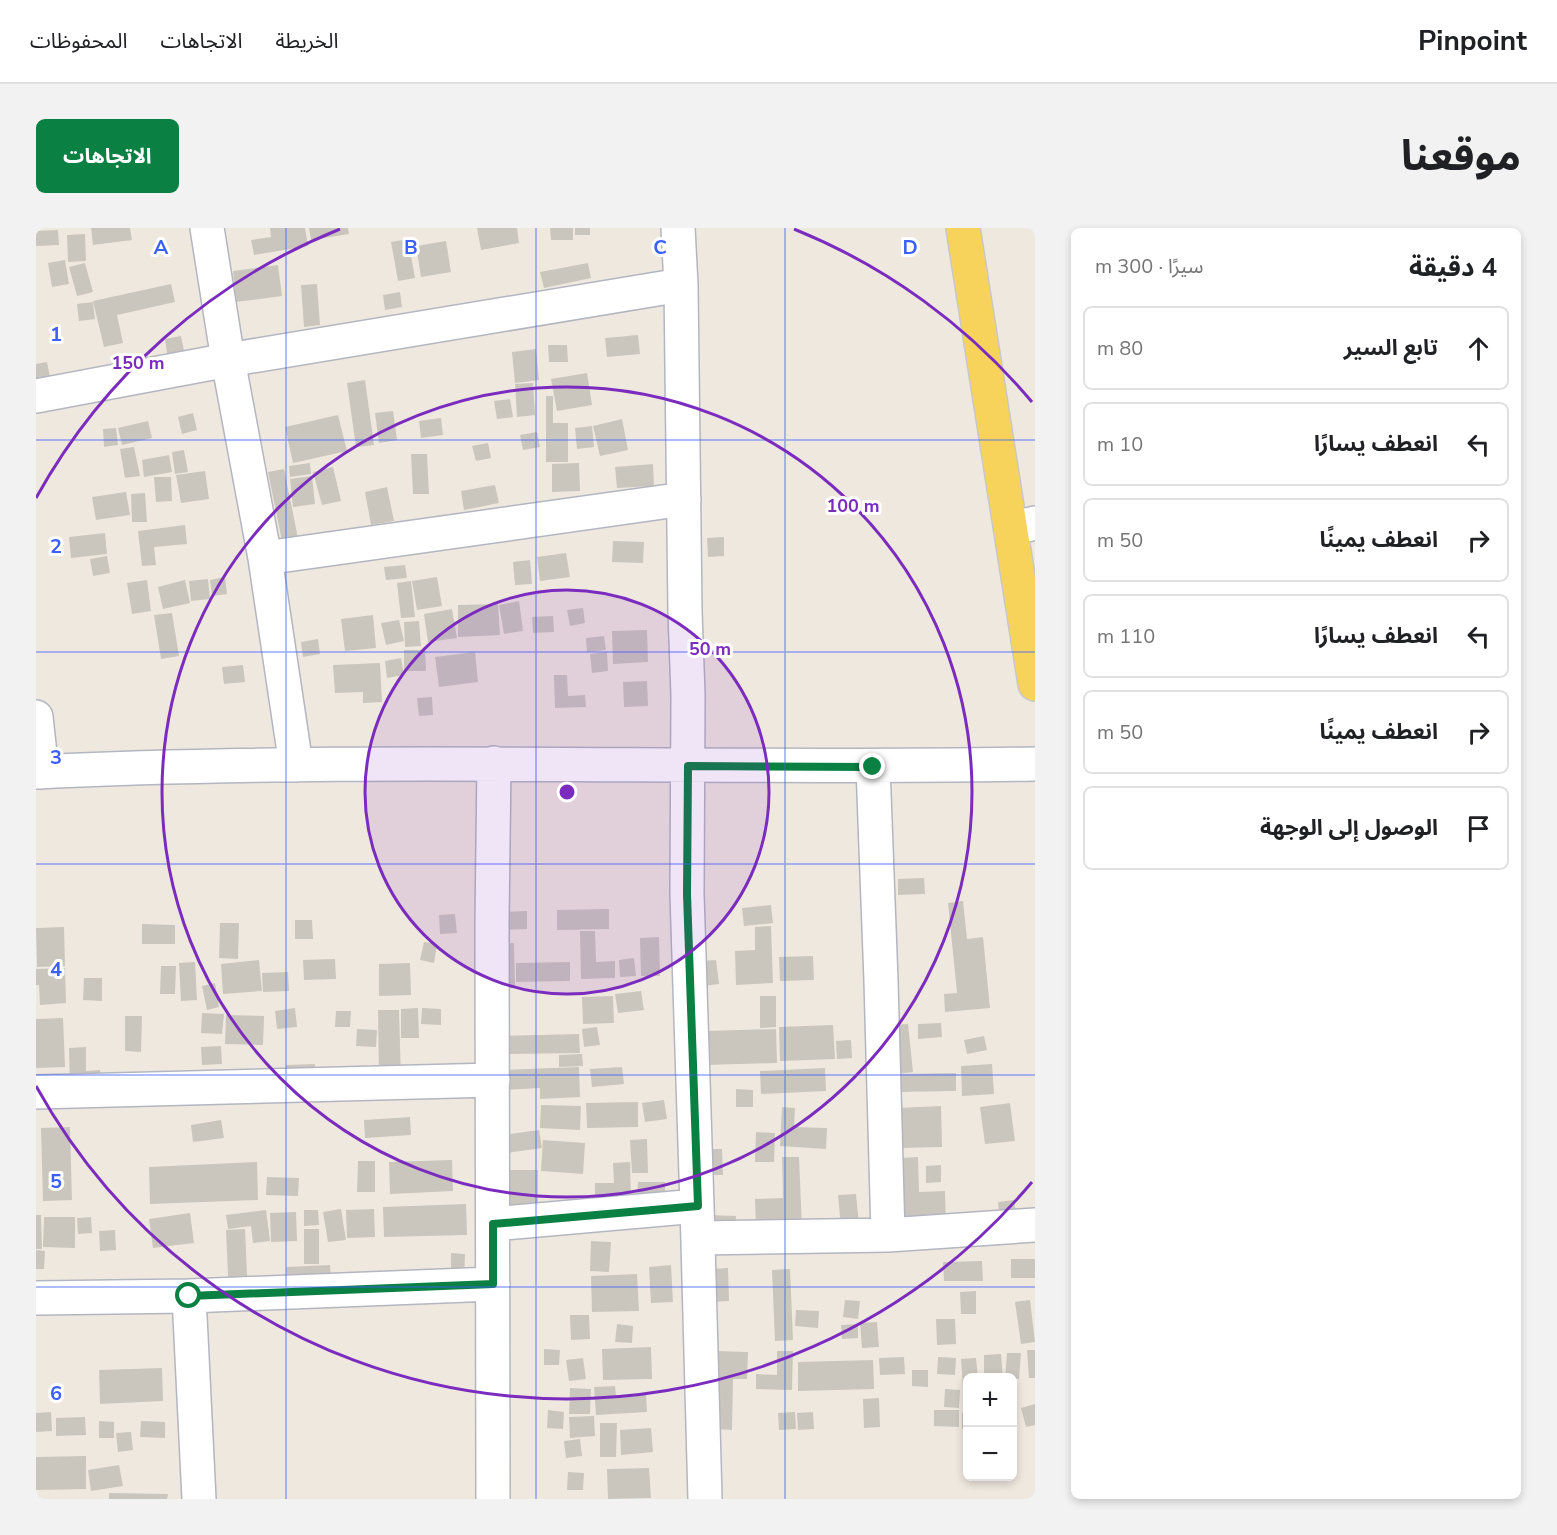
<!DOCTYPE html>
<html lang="ar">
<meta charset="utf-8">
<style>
:root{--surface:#fff;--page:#f2f2f2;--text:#202124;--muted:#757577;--line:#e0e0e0;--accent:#0b8043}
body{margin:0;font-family:"Nunito Sans","Noto Sans Arabic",sans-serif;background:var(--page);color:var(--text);direction:rtl}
.controls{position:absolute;right:18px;bottom:18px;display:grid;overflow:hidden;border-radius:9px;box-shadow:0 3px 9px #0003}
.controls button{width:54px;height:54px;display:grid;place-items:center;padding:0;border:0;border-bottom:2px solid var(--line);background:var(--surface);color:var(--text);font:30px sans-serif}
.stop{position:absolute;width:18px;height:18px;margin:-14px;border:4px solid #0b8043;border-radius:50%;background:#fff}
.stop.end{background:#0b8043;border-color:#fff;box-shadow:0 2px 6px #0008}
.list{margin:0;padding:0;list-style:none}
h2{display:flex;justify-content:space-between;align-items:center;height:78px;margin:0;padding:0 24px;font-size:26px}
h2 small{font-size:20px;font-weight:400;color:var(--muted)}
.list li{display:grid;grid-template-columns:39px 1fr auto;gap:18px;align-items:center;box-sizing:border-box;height:84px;margin:0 12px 12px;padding:0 12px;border:2px solid var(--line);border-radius:9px}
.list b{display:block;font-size:22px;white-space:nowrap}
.list em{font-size:20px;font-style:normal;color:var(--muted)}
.icon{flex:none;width:33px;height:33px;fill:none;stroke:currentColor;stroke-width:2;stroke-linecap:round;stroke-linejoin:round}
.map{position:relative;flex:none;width:999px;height:1271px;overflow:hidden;direction:ltr;border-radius:9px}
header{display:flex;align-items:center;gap:36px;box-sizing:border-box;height:84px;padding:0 30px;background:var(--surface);border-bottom:2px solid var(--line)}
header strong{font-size:28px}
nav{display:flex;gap:33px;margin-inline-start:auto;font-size:21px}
.intro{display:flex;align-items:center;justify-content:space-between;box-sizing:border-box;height:144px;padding:0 36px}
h1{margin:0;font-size:42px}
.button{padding:15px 27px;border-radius:9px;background:var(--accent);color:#fff;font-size:21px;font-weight:700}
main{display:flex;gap:36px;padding:0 36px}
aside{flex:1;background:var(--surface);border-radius:9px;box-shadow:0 3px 9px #0003}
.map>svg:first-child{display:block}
</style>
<header>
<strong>Pinpoint</strong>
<nav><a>الخريطة</a><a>الاتجاهات</a><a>المحفوظات</a></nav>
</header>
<div class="intro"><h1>موقعنا</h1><a class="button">الاتجاهات</a></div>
<main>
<aside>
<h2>4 دقيقة<small>سيرًا · 300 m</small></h2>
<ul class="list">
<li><svg class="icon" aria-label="ahead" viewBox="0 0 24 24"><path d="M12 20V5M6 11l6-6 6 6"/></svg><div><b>تابع السير</b></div><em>80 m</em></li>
<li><svg class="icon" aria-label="left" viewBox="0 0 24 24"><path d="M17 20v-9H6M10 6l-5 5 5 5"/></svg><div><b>انعطف يسارًا</b></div><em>10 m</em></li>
<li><svg class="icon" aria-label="right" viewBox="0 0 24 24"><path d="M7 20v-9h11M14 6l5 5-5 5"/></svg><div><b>انعطف يمينًا</b></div><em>50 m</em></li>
<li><svg class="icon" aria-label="left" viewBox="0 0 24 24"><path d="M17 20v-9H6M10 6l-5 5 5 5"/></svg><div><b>انعطف يسارًا</b></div><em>110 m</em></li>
<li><svg class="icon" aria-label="right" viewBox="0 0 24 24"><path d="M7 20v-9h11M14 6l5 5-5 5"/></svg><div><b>انعطف يمينًا</b></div><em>50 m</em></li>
<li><svg class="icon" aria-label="arrive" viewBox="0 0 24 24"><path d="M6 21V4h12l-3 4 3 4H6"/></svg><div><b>الوصول إلى الوجهة</b></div></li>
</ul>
</aside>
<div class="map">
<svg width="999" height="1271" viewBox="0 0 999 1271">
<rect width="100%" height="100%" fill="#efe8df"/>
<path fill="#cbc6bd" d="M 55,0 L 94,0 L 96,12 L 57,17 Z
M 234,0 L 269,0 L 272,18 L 218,27 L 215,12 L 235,9 Z
M 273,0 L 312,0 L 313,6 L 275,12 Z
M 441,0 L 481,0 L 483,15 L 445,22 Z
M 514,0 L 537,0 L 537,12 L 515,12 Z
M 539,0 L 554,0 L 554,7 L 539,7 Z
M 22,2 L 23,17 L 0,18 L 0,3 Z
M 49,6 L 50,33 L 32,34 L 31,7 Z
M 372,11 L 379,50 L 362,53 L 355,14 Z
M 410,13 L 415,44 L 385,49 L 380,18 Z
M 29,32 L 33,56 L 16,59 L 12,35 Z
M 49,35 L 57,64 L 41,68 L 33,39 Z
M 552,35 L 555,50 L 508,60 L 504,44 Z
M 242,37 L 246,68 L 200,74 L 197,43 Z
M 135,56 L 139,74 L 81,87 L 87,115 L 68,119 L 57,73 Z
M 281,56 L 284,97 L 268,99 L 265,57 Z
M 364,64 L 366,79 L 349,82 L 347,67 Z
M 57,74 L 59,91 L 43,93 L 41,76 Z
M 602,107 L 604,126 L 571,129 L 569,110 Z
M 145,108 L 149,128 L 132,131 L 129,111 Z
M 512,117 L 531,117 L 532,134 L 513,134 Z
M 500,121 L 503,152 L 479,155 L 476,124 Z
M 11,134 L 14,149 L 0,152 L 0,136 Z
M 551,145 L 556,177 L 521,183 L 515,151 Z
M 329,152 L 338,217 L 320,219 L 311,155 Z
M 497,155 L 499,187 L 481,189 L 479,156 Z
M 510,168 L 517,168 L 517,195 L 532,195 L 532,234 L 510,234 Z
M 474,171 L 477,189 L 461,191 L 458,173 Z
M 357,183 L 361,212 L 343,215 L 339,185 Z
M 157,185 L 161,202 L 146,206 L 142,189 Z
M 302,187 L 311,223 L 257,235 L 249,199 Z
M 405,190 L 407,207 L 385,210 L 383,193 Z
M 586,191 L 592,222 L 564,228 L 557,198 Z
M 112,193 L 116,210 L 86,217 L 82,200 Z
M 556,198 L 558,219 L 541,221 L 539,200 Z
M 80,200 L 82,217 L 68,219 L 67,201 Z
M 501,204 L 504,219 L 487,222 L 484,207 Z
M 452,215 L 455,230 L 440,233 L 436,218 Z
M 98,219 L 104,248 L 89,250 L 84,221 Z
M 148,222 L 152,244 L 139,246 L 136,224 Z
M 375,226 L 391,226 L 393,266 L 377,266 Z
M 133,227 L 136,244 L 108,249 L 106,232 Z
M 274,235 L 275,246 L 254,249 L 253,238 Z
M 543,235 L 544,263 L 516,264 L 516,236 Z
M 617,236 L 618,258 L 581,260 L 579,239 Z
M 297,239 L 305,273 L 286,277 L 277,244 Z
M 248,241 L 262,310 L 246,313 L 232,244 Z
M 169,243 L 173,271 L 145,275 L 140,247 Z
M 276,248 L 279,276 L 257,279 L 254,251 Z
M 118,249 L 135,249 L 136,273 L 120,274 Z
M 459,257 L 463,275 L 428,282 L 425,263 Z
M 351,259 L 358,293 L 335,297 L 329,264 Z
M 90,264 L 94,287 L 60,292 L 56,269 Z
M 109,265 L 111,294 L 96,294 L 95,266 Z
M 149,297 L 151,316 L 118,319 L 120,337 L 106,338 L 102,303 Z
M 69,305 L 71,326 L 35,330 L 33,309 Z
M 688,309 L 688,328 L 672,329 L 671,310 Z
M 577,313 L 608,314 L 607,335 L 576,334 Z
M 530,325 L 534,349 L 504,353 L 501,329 Z
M 71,328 L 74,345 L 57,348 L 54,331 Z
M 494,332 L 496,356 L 479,357 L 477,334 Z
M 369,337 L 371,350 L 350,352 L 348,339 Z
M 189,349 L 191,366 L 176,368 L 174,352 Z
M 401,349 L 406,378 L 381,382 L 376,353 Z
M 172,351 L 174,371 L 155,373 L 153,353 Z
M 111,352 L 115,383 L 96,386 L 91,355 Z
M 149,352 L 154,375 L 127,381 L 122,359 Z
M 375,353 L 379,389 L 365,390 L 361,355 Z
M 483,373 L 487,403 L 468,406 L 463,377 Z
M 462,376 L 464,407 L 422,409 L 422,377 Z
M 547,380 L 549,395 L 534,398 L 531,382 Z
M 416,381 L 421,410 L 392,414 L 388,386 Z
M 136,385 L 143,428 L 125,431 L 118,387 Z
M 337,387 L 340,420 L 309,423 L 305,391 Z
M 517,388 L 518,404 L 497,405 L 496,389 Z
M 363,392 L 368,413 L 350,417 L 345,395 Z
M 383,393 L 385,418 L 369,419 L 368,394 Z
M 611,402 L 612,434 L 577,436 L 576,403 Z
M 568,408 L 570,422 L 551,424 L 550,410 Z
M 282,411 L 284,426 L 267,429 L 265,414 Z
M 368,422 L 389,422 L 390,443 L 368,443 Z
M 439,424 L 442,454 L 403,459 L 399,429 Z
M 571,424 L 572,443 L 556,445 L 554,426 Z
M 365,430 L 368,447 L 351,450 L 349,433 Z
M 344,435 L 346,474 L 327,475 L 327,464 L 299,465 L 297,437 Z
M 207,437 L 209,454 L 188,456 L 186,439 Z
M 518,447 L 531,447 L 532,468 L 549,467 L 550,479 L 519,480 Z
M 611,453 L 612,478 L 588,479 L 587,454 Z
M 396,469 L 397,487 L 383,488 L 381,470 Z
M 888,650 L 889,666 L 862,667 L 862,651 Z
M 927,673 L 931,711 L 947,709 L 954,780 L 909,784 L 908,766 L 921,765 L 912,675 Z
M 735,677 L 737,695 L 708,698 L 706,680 Z
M 573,681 L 573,701 L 521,702 L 521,682 Z
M 491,683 L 491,701 L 462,702 L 461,684 Z
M 419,686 L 421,705 L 404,706 L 403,687 Z
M 259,692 L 276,692 L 277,711 L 259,711 Z
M 184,695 L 203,695 L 202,731 L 183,730 Z
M 106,696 L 139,697 L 139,716 L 106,716 Z
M 735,698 L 737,755 L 700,757 L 699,723 L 719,722 L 719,699 Z
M 28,699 L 29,738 L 1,739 L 0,700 Z
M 544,703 L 559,703 L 560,734 L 579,733 L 579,750 L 545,751 Z
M 623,709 L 624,748 L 605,748 L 604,710 Z
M 388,714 L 401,716 L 398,735 L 384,732 Z
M 461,715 L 478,715 L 479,760 L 463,761 Z
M 777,728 L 778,752 L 744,753 L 743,729 Z
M 598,730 L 600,748 L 584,749 L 583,732 Z
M 299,731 L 300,751 L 268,752 L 267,732 Z
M 223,732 L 226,763 L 187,766 L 185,736 Z
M 680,732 L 683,756 L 668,758 L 665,733 Z
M 159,734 L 161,772 L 145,773 L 143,735 Z
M 534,734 L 534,753 L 480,754 L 480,735 Z
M 374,735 L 375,767 L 343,768 L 343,736 Z
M 125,738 L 140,738 L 139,766 L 124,766 Z
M 29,740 L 30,775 L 4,777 L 3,757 L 0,757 L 0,741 Z
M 252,744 L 253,763 L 227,764 L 226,745 Z
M 48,750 L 66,750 L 66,773 L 47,772 Z
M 179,755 L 183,779 L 171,782 L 166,758 Z
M 605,763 L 608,782 L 582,785 L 579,766 Z
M 577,768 L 578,795 L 547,796 L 546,769 Z
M 724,768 L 740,768 L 740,799 L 724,800 Z
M 259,780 L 261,799 L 241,801 L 239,783 Z
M 382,780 L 383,810 L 365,810 L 365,781 Z
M 386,780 L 405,781 L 405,797 L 385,796 Z
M 342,782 L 363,782 L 365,851 L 343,851 Z
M 300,783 L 315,783 L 314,799 L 299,799 Z
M 166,785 L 188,786 L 186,806 L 165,805 Z
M 190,787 L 228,788 L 227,817 L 189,816 Z
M 89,788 L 106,788 L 105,824 L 89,823 Z
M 27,790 L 29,839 L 0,840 L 0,791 Z
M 905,795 L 906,809 L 882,811 L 882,796 Z
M 872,796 L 877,844 L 862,846 L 856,797 Z
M 797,797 L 799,831 L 744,833 L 743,799 Z
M 561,799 L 564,817 L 548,819 L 546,801 Z
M 321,801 L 341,802 L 340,819 L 320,818 Z
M 740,801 L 741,835 L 670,837 L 669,803 Z
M 543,806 L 544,825 L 467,826 L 466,808 Z
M 948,808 L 951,822 L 931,826 L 928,812 Z
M 815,812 L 816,830 L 801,831 L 800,813 Z
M 185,818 L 186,836 L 166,837 L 165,819 Z
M 50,819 L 50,843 L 64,842 L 65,860 L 34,860 L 33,820 Z
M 546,826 L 547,838 L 523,839 L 523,827 Z
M 279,836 L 280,852 L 251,853 L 250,837 Z
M 956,836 L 958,866 L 926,868 L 925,838 Z
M 543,839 L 544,869 L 504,871 L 504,860 L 468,862 L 468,842 Z
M 586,839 L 588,856 L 556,859 L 554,841 Z
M 789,840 L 790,863 L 725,866 L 724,843 Z
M 920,845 L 920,863 L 862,864 L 862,846 Z
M 700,861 L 717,862 L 717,879 L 700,879 Z
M 628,872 L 631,891 L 609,894 L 606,875 Z
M 602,874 L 602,899 L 551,900 L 550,875 Z
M 974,875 L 979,913 L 949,916 L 944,879 Z
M 505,877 L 545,878 L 544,902 L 504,900 Z
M 905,878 L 906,919 L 864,920 L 862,880 Z
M 746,879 L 759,880 L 758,899 L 791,900 L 790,921 L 744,918 Z
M 374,889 L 375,907 L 329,910 L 328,892 Z
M 185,892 L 188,910 L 157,914 L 155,897 Z
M 34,899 L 36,972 L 7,973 L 5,900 Z
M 503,902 L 506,920 L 470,925 L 467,907 Z
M 720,904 L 739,905 L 738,934 L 719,934 Z
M 611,911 L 612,945 L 596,945 L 594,912 Z
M 507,912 L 549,915 L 547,946 L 505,943 Z
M 672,921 L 686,921 L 687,947 L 672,947 Z
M 746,929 L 763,929 L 766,1000 L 720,1001 L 719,971 L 747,970 Z
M 882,929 L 883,964 L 909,963 L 910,998 L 868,1000 L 865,930 Z
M 416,932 L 417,963 L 354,966 L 353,934 Z
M 322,933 L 339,933 L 339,964 L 321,964 Z
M 221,934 L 222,972 L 114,976 L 113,939 Z
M 594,934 L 595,971 L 559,972 L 559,955 L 578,955 L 577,935 Z
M 905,937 L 905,954 L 890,955 L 890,938 Z
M 470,942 L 502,942 L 502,976 L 470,976 Z
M 231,949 L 263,950 L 262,968 L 230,967 Z
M 602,954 L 629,954 L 629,972 L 601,971 Z
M 820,966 L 823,998 L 805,999 L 802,967 Z
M 978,972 L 981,995 L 964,996 L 962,974 Z
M 430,976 L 431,1007 L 348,1009 L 347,979 Z
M 305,981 L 310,1012 L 292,1014 L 287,984 Z
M 338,981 L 339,1009 L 311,1010 L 310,982 Z
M 230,982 L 234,1013 L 217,1015 L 215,998 L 192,1001 L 190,987 Z
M 268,982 L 282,982 L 283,997 L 268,998 Z
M 260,984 L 261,1013 L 235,1014 L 234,985 Z
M 154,985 L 158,1015 L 117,1020 L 113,991 Z
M 0,987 L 5,987 L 6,1021 L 0,1021 Z
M 674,987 L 700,988 L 699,1002 L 673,1001 Z
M 8,989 L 39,989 L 39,1020 L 7,1019 Z
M 55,989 L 56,1005 L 42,1006 L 41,990 Z
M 209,1001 L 212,1068 L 193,1069 L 190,1002 Z
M 268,1001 L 283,1001 L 283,1036 L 268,1036 Z
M 79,1002 L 80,1022 L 64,1023 L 63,1003 Z
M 555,1013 L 575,1014 L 573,1044 L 554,1043 Z
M 0,1022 L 9,1023 L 8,1041 L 0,1041 Z
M 415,1025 L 429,1026 L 428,1052 L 415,1051 Z
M 975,1031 L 999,1031 L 999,1050 L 975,1050 Z
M 946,1033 L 947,1053 L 908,1053 L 907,1034 Z
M 294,1037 L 295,1053 L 251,1055 L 250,1039 Z
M 635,1037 L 637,1074 L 615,1075 L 613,1039 Z
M 692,1040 L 693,1073 L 676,1074 L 675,1041 Z
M 754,1041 L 757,1112 L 739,1113 L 736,1042 Z
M 601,1046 L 603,1083 L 556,1084 L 555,1048 Z
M 940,1063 L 940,1086 L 925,1086 L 924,1064 Z
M 809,1072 L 824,1073 L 822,1091 L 807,1089 Z
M 994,1072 L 999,1114 L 985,1116 L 979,1074 Z
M 760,1082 L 783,1083 L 782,1100 L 759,1098 Z
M 534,1087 L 553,1087 L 554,1111 L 535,1112 Z
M 900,1091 L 919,1091 L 920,1116 L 901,1117 Z
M 841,1094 L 843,1119 L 826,1120 L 824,1095 Z
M 581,1096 L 597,1098 L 596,1115 L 579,1114 Z
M 822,1096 L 822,1110 L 806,1111 L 805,1097 Z
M 615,1119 L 616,1151 L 567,1152 L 566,1121 Z
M 508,1121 L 524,1122 L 523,1137 L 508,1137 Z
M 991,1122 L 999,1122 L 999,1150 L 993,1150 Z
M 680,1123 L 712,1124 L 711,1151 L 697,1151 L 696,1202 L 678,1201 Z
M 741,1123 L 757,1123 L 756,1162 L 720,1161 L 720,1146 L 741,1147 Z
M 971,1125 L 985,1125 L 983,1151 L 969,1150 Z
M 965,1126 L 967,1150 L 948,1150 L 948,1127 Z
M 868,1129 L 869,1146 L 844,1147 L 843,1130 Z
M 902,1129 L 920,1130 L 919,1147 L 901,1146 Z
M 547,1130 L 550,1151 L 533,1153 L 530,1132 Z
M 940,1130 L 942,1150 L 932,1150 L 932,1160 L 927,1160 L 925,1131 Z
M 837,1132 L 838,1161 L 762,1163 L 762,1134 Z
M 126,1140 L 127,1173 L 64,1176 L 63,1142 Z
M 876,1142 L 892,1142 L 892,1159 L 876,1158 Z
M 579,1158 L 580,1168 L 610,1166 L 611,1184 L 560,1187 L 558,1159 Z
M 534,1160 L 555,1161 L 554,1186 L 533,1186 Z
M 909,1161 L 924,1162 L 923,1180 L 908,1179 Z
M 843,1170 L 844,1199 L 828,1200 L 827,1171 Z
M 999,1176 L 999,1197 L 990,1199 L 985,1180 Z
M 512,1182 L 528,1184 L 527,1201 L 511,1200 Z
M 898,1182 L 923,1182 L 923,1199 L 898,1198 Z
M 15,1184 L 16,1203 L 0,1204 L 0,1185 Z
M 759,1184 L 760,1201 L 743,1202 L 742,1185 Z
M 777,1184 L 778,1201 L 762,1202 L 761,1185 Z
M 932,1184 L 932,1200 L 926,1201 L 926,1185 Z
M 558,1188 L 559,1208 L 534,1210 L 533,1189 Z
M 49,1189 L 50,1207 L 20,1208 L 20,1190 Z
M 63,1193 L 78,1194 L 78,1210 L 63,1210 Z
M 105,1193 L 129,1194 L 129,1210 L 104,1209 Z
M 564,1195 L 581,1195 L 580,1229 L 564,1229 Z
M 615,1200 L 617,1224 L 585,1227 L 584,1202 Z
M 95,1204 L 97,1222 L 82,1224 L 80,1205 Z
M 544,1211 L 546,1228 L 530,1230 L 528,1213 Z
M 50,1228 L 50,1261 L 0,1262 L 0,1229 Z
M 83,1237 L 87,1258 L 55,1263 L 52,1242 Z
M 613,1240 L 615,1270 L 572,1271 L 571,1241 Z
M 532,1244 L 548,1245 L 547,1262 L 531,1262 Z
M 73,1265 L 132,1266 L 131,1271 L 73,1271 Z"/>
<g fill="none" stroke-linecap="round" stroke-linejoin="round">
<defs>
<path id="minor" d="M 171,0 L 192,132 L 229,330 L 260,537
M 642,0 L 645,57 L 649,384 L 652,467 L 651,666 L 661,978 L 669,1271
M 0,168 L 192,132 L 645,57
M 975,301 L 999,295
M 229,330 L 648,271
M 0,489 L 6,544
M 837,539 L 845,753 L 852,1007
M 0,544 C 333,528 666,542 999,536
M 0,864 L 457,852
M 457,996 L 661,978
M 662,1010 L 852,1007 L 999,997
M 153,1068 L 163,1271
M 0,1070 L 153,1068 L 457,1056
M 457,1271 L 456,695 L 458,535"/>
<path id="major" d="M 927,0 L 999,456"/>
</defs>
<use href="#minor" stroke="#b3b6c1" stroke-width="36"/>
<use href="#major" stroke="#c8c8c8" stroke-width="36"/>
<use href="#minor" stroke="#fff" stroke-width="33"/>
<use href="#major" stroke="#f7d35c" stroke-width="33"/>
</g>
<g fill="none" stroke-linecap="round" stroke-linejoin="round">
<path stroke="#0b8043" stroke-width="8" d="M 153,1068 L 457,1056 L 457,996 L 662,978 L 651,666 L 652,538 L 837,539"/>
</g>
<path fill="none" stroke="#3c60ff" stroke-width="1.5" stroke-opacity="0.55" d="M 250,0 L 250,1271M 500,0 L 500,1271M 749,0 L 749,1271M 0,212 L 999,212M 0,424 L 999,424M 0,636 L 999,636M 0,847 L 999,847M 0,1059 L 999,1059"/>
<circle cx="531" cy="564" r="202" fill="#7b2cbf" fill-opacity=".12"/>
<g fill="none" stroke="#7b2cbf" stroke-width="3">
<circle cx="531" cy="564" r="202"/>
<circle cx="531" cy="564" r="405"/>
<path d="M996 954A607 607 0 0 1 0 858M0 270A607 607 0 0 1 304 1M758 1A607 607 0 0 1 996 174"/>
</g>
<g font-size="20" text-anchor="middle" font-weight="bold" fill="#3c60ff" stroke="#fff" stroke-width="6" stroke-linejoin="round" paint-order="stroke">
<text x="125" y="26">A</text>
<text x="375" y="26">B</text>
<text x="624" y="26">C</text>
<text x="874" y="26">D</text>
<text x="20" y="113">1</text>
<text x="20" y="325">2</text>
<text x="20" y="536">3</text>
<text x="20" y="748">4</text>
<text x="20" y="960">5</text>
<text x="20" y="1172">6</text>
</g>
<circle cx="531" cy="564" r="9" fill="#7b2cbf" stroke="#fff" stroke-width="3"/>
<g font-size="18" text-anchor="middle" font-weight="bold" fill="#7b2cbf" stroke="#fff" stroke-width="6" stroke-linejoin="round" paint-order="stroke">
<text x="102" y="141">150 m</text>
<text x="817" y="284">100 m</text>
<text x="674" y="427">50 m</text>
</g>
</svg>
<div class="controls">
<button>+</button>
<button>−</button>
</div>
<div class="stop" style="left:153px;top:1068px"></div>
<div class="stop end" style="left:837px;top:539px"></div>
</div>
</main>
